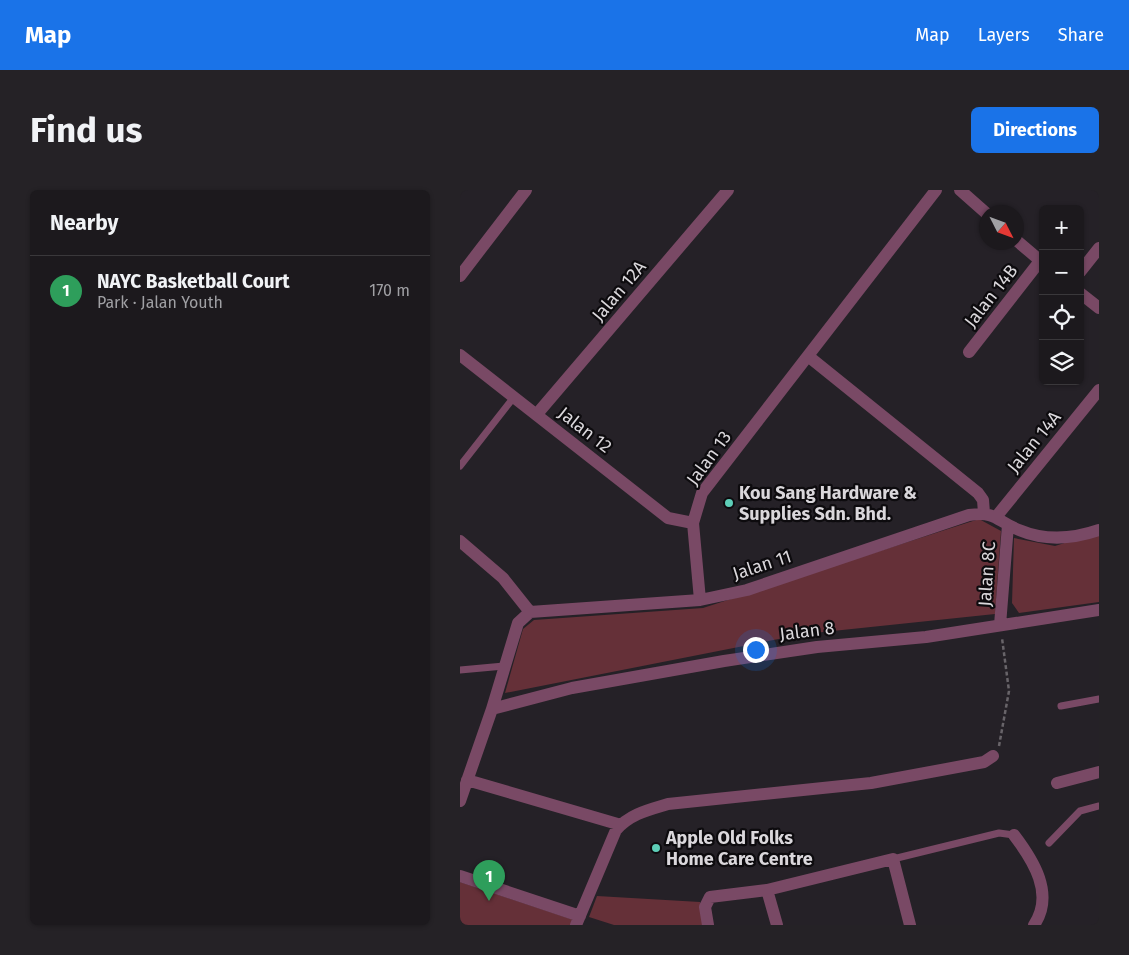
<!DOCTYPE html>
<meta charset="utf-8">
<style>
:root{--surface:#1c191d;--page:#252226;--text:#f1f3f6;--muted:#a0a0a4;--line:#3a383b;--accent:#1a73e8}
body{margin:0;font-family:"Fira Sans",sans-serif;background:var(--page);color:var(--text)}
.controls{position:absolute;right:15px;top:15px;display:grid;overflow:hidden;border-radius:8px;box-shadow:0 1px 4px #0004}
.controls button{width:45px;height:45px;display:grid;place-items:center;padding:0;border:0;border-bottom:1px solid var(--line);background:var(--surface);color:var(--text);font:25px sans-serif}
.compass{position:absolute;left:519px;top:15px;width:45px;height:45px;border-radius:50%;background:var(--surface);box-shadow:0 1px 4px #0004;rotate:132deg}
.you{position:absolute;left:295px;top:459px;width:18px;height:18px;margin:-12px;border:4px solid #fff;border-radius:50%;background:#1a73e8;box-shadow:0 0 0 8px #1a73e833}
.badge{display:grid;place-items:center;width:32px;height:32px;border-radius:50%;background:var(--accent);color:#fff;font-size:16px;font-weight:700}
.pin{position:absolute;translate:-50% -41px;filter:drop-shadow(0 1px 2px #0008)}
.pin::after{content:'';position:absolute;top:26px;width:18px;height:15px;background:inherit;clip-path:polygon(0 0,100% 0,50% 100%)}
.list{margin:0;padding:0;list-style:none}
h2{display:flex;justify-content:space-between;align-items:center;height:65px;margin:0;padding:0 20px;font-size:21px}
h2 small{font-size:16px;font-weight:400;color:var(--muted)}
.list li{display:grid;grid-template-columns:32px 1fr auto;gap:15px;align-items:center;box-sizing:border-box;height:70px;padding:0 20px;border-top:1px solid var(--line)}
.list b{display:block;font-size:19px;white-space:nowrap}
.list p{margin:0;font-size:16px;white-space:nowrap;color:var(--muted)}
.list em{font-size:16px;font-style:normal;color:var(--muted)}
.icon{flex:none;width:28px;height:28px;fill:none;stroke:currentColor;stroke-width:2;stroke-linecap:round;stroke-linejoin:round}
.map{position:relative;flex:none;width:639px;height:735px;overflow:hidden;border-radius:8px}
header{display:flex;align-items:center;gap:30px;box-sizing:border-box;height:70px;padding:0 25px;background:var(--accent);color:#fff}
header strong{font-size:24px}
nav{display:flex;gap:28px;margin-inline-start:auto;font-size:18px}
.intro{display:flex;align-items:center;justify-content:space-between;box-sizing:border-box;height:120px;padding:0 30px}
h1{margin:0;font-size:35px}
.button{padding:12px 22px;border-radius:8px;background:var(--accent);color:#fff;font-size:18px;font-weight:700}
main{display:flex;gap:30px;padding:0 30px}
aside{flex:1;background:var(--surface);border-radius:8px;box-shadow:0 1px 4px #0004}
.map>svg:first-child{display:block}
</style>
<header>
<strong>Map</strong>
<nav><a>Map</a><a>Layers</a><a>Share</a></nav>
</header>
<div class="intro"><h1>Find us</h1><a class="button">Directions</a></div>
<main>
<aside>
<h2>Nearby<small></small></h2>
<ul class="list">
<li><span class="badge" style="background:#2e9e5b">1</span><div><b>NAYC Basketball Court</b><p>Park · Jalan Youth</p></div><em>170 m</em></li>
</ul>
</aside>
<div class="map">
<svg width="639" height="735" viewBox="0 0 639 735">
<rect width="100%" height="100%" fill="#252127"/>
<path fill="#653038" d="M 519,329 L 541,341 L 535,424 L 344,444 L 45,503 L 63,439 L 74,430 L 243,418 Z
M 639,342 L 639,412 L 559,423 L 552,413 L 554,348 L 595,356 Z
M 0,692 L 114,730 L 112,735 L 0,735 Z
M 137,706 L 240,712 L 244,735 L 154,735 L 129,727 Z"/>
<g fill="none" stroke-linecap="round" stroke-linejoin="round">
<path stroke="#686469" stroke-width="2.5" stroke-dasharray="4 2.5" stroke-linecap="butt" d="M 539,556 L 549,501 L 542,448"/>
<path stroke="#794965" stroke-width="7" d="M 0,276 L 54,207
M 0,480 L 44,476
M 601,516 L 639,509
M 589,653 L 620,621 L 639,616
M 433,669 L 539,643 L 554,645"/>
<path stroke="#794965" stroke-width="12" d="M 500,0 L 526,23
M 556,50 L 583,73
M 620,82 L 639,58
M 0,86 L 66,0
M 620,103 L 639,118
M 509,162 L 580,71
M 0,165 L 208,328 L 233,333
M 348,166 L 518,303 L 523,310 L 524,323
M 77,224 L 268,0
M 536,327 L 639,200
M 0,351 L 43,388 L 70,422
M 240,410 L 233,333 L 242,303 L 476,0
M 540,435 L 548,335
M 32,519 L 112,498 L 264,471 L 357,457 L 466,447 L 639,420
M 7,590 L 161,635
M 597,593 L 639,582
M 0,611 L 32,519 L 58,433 L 70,422 L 240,410 L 287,400 L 509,325 C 537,321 536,331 559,340 C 585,351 613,349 639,340
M 554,645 C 573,670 595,704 574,735
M 0,686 L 120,726
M 307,700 L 317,735
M 116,735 L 156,640 C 170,624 188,620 208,614 L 411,593 L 524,572 L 533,566
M 248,735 L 245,717 L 250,707 L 307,700 L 433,669 L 450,735"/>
</g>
<g fill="#5eceb8" stroke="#0d0b0e" stroke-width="2">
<circle cx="269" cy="313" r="5"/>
<circle cx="196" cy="658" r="5"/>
</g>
<g text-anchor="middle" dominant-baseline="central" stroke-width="4.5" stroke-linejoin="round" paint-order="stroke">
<g font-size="18" fill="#dad7db" stroke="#0d0b0e">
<text transform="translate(159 101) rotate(-50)">Jalan 12A</text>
<text transform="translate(531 106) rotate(-52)">Jalan 14B</text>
<text transform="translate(125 240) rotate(38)">Jalan 12</text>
<text transform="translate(574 252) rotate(-51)">Jalan 14A</text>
<text transform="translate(249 268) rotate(-54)">Jalan 13</text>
<text transform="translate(302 375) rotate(-18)">Jalan 11</text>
<text transform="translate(527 384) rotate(-86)">Jalan 8C</text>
<text transform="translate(347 441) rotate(-7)">Jalan 8</text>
</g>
<g font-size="18" font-weight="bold" fill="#dad7db" stroke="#0d0b0e" text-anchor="start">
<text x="279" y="303">Kou Sang Hardware &amp;<tspan x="279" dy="21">Supplies Sdn. Bhd.</tspan></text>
<text x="206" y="648">Apple Old Folks<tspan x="206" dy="21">Home Care Centre</tspan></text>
</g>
</g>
</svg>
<div class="controls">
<button>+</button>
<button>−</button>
<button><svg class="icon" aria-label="locate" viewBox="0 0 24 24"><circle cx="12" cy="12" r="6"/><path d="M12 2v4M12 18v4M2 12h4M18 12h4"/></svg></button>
<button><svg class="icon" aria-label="layers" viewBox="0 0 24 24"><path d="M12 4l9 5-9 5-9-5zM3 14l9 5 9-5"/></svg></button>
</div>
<svg class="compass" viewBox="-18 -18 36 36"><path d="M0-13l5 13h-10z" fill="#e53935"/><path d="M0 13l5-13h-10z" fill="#a0a0a4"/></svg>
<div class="you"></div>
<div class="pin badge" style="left:29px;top:711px;background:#2e9e5b">1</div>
</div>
</main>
